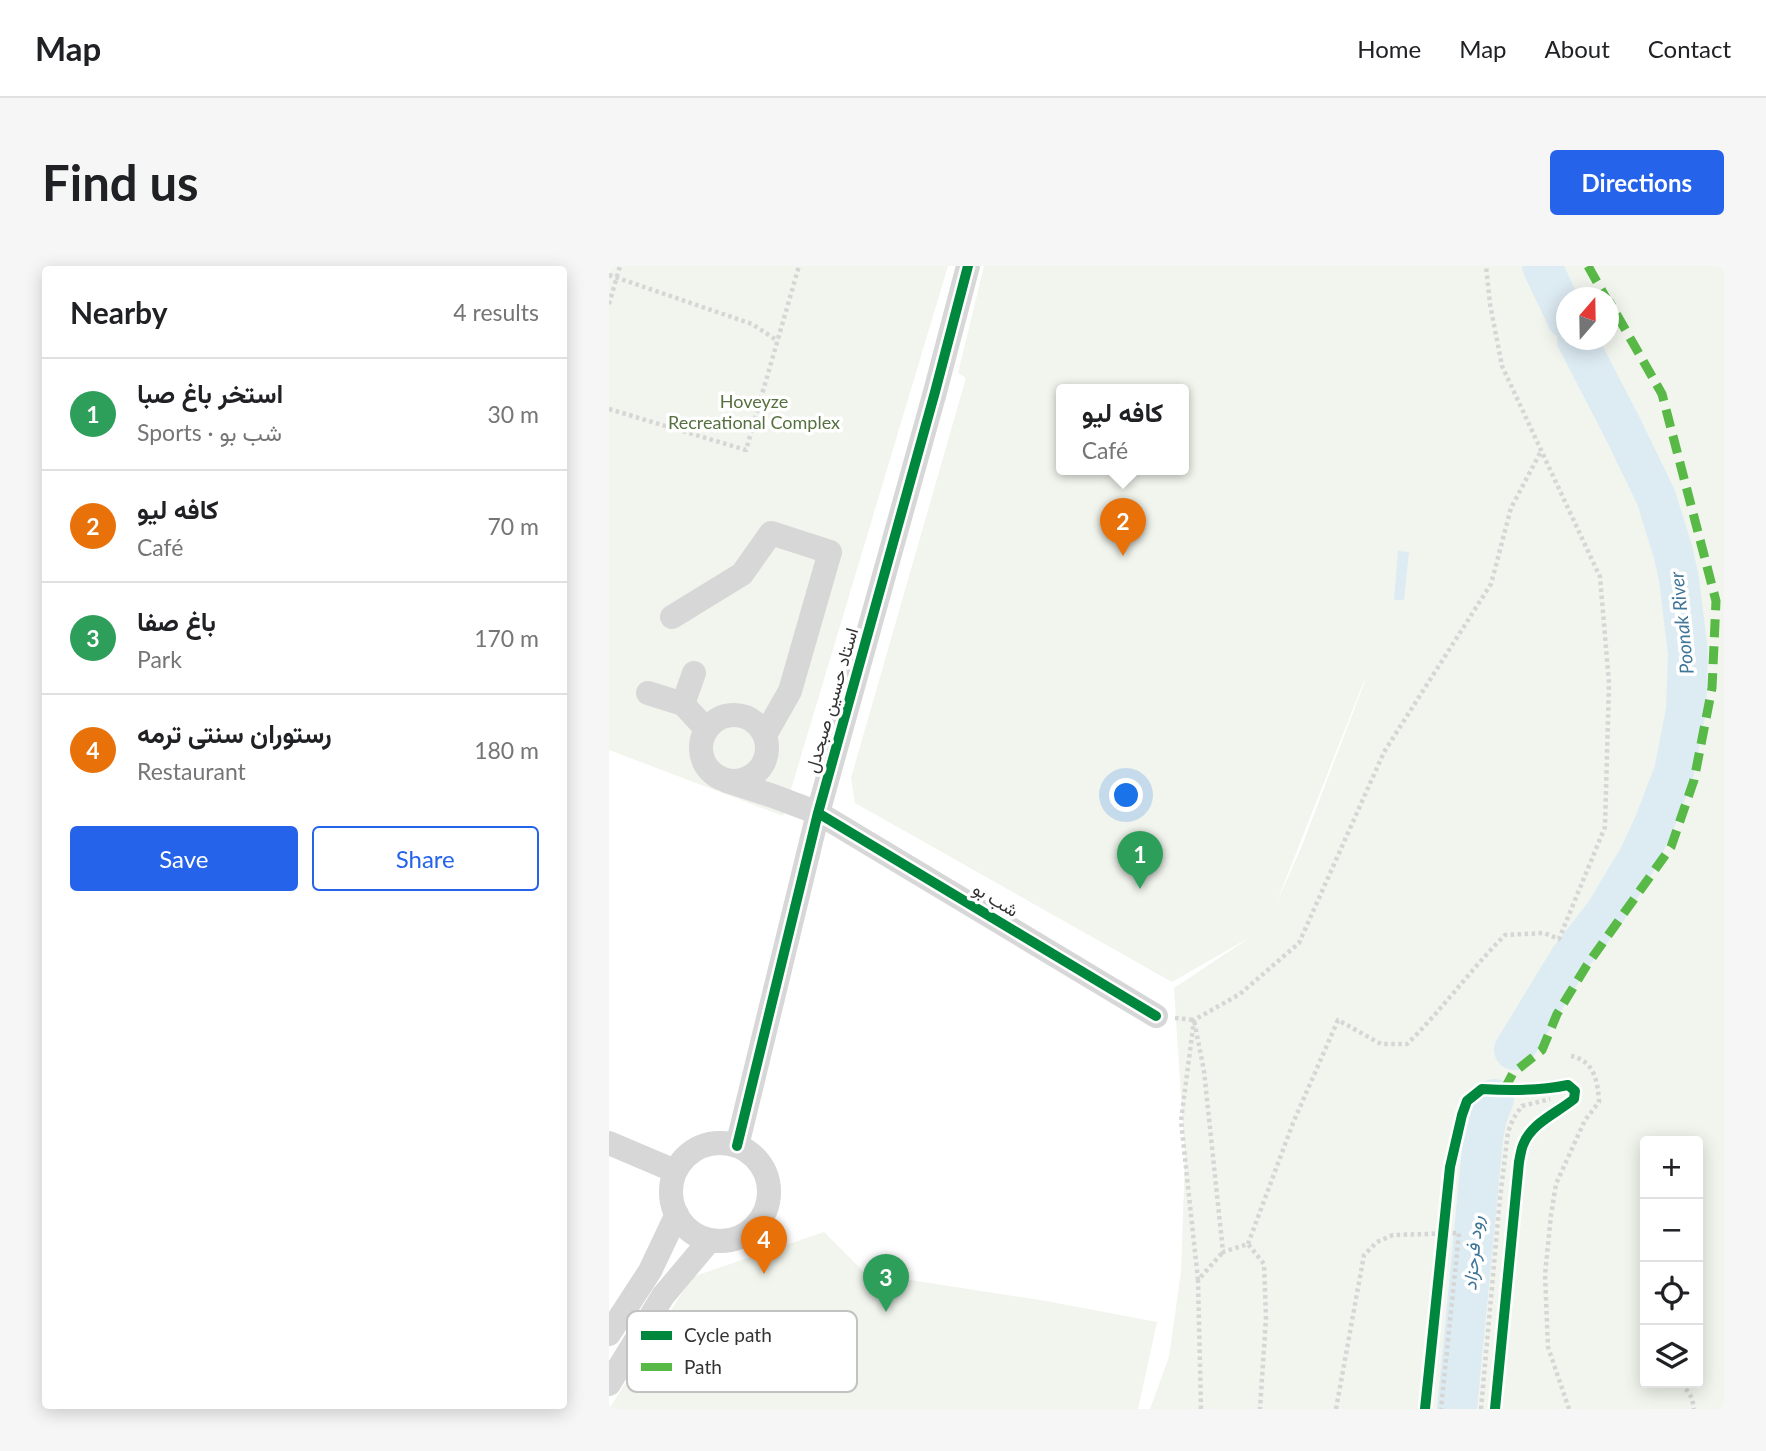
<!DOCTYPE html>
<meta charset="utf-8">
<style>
:root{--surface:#fff;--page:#f6f6f6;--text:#202124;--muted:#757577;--line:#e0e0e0;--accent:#2563eb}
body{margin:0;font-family:Lato,Vazirmatn,sans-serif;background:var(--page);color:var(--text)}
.controls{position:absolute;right:21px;bottom:21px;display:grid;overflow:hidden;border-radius:7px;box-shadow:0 4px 18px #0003}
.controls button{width:63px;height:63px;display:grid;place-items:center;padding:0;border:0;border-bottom:2px solid var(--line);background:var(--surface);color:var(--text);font:35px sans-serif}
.compass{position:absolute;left:947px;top:21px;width:63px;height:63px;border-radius:50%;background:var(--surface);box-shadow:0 4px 18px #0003;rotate:20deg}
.you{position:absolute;left:518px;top:530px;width:24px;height:24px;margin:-18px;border:5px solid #fff;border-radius:50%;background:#1a73e8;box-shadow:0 0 0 10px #1a73e833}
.badge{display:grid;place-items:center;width:46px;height:46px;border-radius:50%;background:var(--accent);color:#fff;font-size:23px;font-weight:700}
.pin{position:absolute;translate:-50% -58px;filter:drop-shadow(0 2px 4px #0008)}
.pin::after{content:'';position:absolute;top:37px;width:24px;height:21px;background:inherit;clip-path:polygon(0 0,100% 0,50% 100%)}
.popup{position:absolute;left:447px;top:118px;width:133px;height:91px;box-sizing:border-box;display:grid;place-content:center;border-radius:7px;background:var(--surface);filter:drop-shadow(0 2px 5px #0005);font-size:23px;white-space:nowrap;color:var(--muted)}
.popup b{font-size:26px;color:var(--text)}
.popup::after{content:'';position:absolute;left:50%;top:100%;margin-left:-14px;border:14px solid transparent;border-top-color:var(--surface)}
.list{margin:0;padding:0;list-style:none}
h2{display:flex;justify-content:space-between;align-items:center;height:91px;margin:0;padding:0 28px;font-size:30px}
h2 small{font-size:23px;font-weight:400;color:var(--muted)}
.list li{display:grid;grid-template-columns:46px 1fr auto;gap:21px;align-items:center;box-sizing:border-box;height:112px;padding:0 28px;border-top:2px solid var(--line)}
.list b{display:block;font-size:26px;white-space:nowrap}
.list p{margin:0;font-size:23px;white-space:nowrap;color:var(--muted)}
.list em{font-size:23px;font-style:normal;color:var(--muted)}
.actions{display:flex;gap:14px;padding:21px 28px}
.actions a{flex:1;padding:16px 0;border:2px solid var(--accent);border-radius:7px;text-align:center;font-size:24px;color:var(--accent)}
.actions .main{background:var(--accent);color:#fff}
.icon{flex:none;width:38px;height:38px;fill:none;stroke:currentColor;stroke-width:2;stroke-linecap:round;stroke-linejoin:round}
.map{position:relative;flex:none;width:1115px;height:1143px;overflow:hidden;border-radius:7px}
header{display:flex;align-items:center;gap:42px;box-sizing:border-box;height:98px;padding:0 35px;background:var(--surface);border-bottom:2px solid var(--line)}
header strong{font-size:33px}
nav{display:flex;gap:38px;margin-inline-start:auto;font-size:24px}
.intro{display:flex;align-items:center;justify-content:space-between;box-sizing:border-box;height:168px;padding:0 42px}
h1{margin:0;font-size:49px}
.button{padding:18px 32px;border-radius:7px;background:var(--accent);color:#fff;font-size:24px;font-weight:700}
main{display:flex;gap:42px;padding:0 42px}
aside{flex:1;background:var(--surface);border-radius:7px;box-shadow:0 4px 18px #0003}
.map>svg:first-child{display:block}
</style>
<header>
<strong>Map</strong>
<nav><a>Home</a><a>Map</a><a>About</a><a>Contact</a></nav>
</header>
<div class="intro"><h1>Find us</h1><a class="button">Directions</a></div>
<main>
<aside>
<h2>Nearby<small>4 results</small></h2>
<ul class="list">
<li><span class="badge" style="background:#2e9e5b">1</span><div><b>استخر باغ صبا</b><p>Sports · شب بو</p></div><em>30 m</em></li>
<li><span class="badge" style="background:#e8710a">2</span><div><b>کافه لیو</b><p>Café</p></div><em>70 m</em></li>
<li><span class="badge" style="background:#2e9e5b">3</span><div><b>باغ صفا</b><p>Park</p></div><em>170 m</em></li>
<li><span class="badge" style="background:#e8710a">4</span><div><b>رستوران سنتی ترمه</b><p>Restaurant</p></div><em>180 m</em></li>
</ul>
<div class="actions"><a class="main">Save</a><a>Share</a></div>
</aside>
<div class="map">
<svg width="1115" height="1143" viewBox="0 0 1115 1143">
<rect width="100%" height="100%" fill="#fff"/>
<path fill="#f1f5ed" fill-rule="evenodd" d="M 0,0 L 339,0 L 174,550 L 0,484 Z
M 375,0 L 1115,0 L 1115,1143 L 541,1143 L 560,1091 L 572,1006 L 576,892 L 565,722 L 643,670 L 563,716 L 246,537 L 242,512 L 357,112 L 349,107 ZM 958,32 L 1000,32 L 1000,74 L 958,74 ZM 453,124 L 575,124 L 575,204 L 453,204 ZM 756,415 L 692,582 L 667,638 L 755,415 ZM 1036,875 L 1089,875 L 1089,1117 L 1036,1117 Z
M 215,966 L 256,1007 L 437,1035 L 548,1056 L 529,1143 L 0,1143 L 83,1011 Z"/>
<path fill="#ddebf3" d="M 789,285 L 800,286 L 795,334 L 785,334 Z"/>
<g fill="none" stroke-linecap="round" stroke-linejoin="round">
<path stroke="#ddebf3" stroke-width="40" d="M 933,0 L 958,53
M 905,784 L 961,692 L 996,647 L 1029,592 L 1045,558 L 1065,506 L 1077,444 L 1079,387 L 1070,313 L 1064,286 L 1047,231 L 1013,161 L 968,74
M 848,1143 L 874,873 L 878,851 L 885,833"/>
<path stroke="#d6d6d6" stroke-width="4.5" stroke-dasharray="3.5 3.5" stroke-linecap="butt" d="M 0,9 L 143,58 L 169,75
M 0,38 L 11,0
M 0,143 L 137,184 L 190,0
M 566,752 L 585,754 L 595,805 L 614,986 L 639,978 L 655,998 L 657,1052 L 651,1143
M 639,978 L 684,857 L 729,754 L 772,778 L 798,778 C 833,744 861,704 896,669 L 935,667 L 950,673 L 996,561 L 1000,417 L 991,311 L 893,100 L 881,38 L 877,0
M 589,1014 L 572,855 L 585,754 L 631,728 L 690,677 L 775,486 L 882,318 L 902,242 L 932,185
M 1073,1117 L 1083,1132 L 1085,1143
M 592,1143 L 589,1014 L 614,986
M 727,1143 L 755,989 L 768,976 L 784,969 L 850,967 L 832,1143
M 872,1143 L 891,932 L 899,866 L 904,853 L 913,840 L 941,833
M 960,1143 L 939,1081 L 936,1009 L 942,949 L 947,918 L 976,854 L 990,836 C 989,816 985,794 962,790"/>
<path stroke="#d7d7d7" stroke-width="24" d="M 63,351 L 133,308 L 162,267 L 221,286 L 181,425 L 156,469
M 85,407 L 74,438 L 97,463
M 39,427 L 74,438
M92 482a33 33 0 1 1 66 0a33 33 0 1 1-66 0Z
M 118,515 L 164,530 L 209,547 L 547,750
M 0,877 L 66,905
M62 926a49 49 0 1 1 98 0a49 49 0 1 1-98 0Z
M 128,880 L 209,547 L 326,126 L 359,0
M 0,1068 L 41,1005 L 68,948
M 0,1118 L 54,1030 L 101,974"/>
<path stroke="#58b947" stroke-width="9" stroke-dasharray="18 9" stroke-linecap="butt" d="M 979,0 L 997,32
M 895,824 L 904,807 L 933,784 L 948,748 L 978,699 L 1062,581 L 1085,514 L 1103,422 L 1107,335 L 1053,128 L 1000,35"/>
<defs>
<path id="cycleway" d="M 209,547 L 547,750
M 128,880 L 209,547 L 326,126 L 359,0
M 816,1143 L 841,901 L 853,849 L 858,835 L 873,823 C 903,825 930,825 959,819 L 966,825 L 965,833 C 948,847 922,857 914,879 C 912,884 911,891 910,896 L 886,1143"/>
</defs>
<use href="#cycleway" stroke="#fff" stroke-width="15"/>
<use href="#cycleway" stroke="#00873e" stroke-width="10"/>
</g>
<g text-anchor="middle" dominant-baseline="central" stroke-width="7" stroke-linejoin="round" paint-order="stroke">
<g font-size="18" fill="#56703f" stroke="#fff">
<text x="145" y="135">Hoveyze<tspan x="145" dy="21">Recreational Complex</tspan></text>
</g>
<g font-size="18" fill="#333" stroke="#fff">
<text transform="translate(222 434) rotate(-74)">استاد حسین صبحدل</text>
<text transform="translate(387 633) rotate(31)">شب بو</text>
</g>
<g font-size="19" font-style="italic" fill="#3f7597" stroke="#fff">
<text transform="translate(1072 357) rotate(-96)">Poonak River</text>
<text transform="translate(863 987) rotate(-85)">رود فرحزاد</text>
</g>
</g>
<rect x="18" y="1045" width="230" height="81" rx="10" fill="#fff" stroke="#c2c2c2" stroke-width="2"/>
<rect x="32" y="1065" width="31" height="9" fill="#00873e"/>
<rect x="32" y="1097" width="31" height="8" fill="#58b947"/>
<g font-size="19" fill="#333">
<text x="75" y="1076">Cycle path</text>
<text x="75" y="1108">Path</text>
</g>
</svg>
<div class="controls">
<button>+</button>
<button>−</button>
<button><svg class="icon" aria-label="locate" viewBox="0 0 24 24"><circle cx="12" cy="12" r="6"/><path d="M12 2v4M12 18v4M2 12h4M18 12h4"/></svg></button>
<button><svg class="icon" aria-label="layers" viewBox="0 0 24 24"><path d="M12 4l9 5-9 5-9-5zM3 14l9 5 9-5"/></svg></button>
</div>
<svg class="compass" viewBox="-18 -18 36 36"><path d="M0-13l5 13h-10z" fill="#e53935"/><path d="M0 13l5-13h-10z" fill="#757577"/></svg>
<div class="you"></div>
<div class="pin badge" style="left:531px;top:623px;background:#2e9e5b">1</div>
<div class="pin badge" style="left:514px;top:290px;background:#e8710a">2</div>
<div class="popup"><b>کافه لیو</b>Café</div>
<div class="pin badge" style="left:277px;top:1046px;background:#2e9e5b">3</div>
<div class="pin badge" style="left:155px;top:1008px;background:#e8710a">4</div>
</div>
</main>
